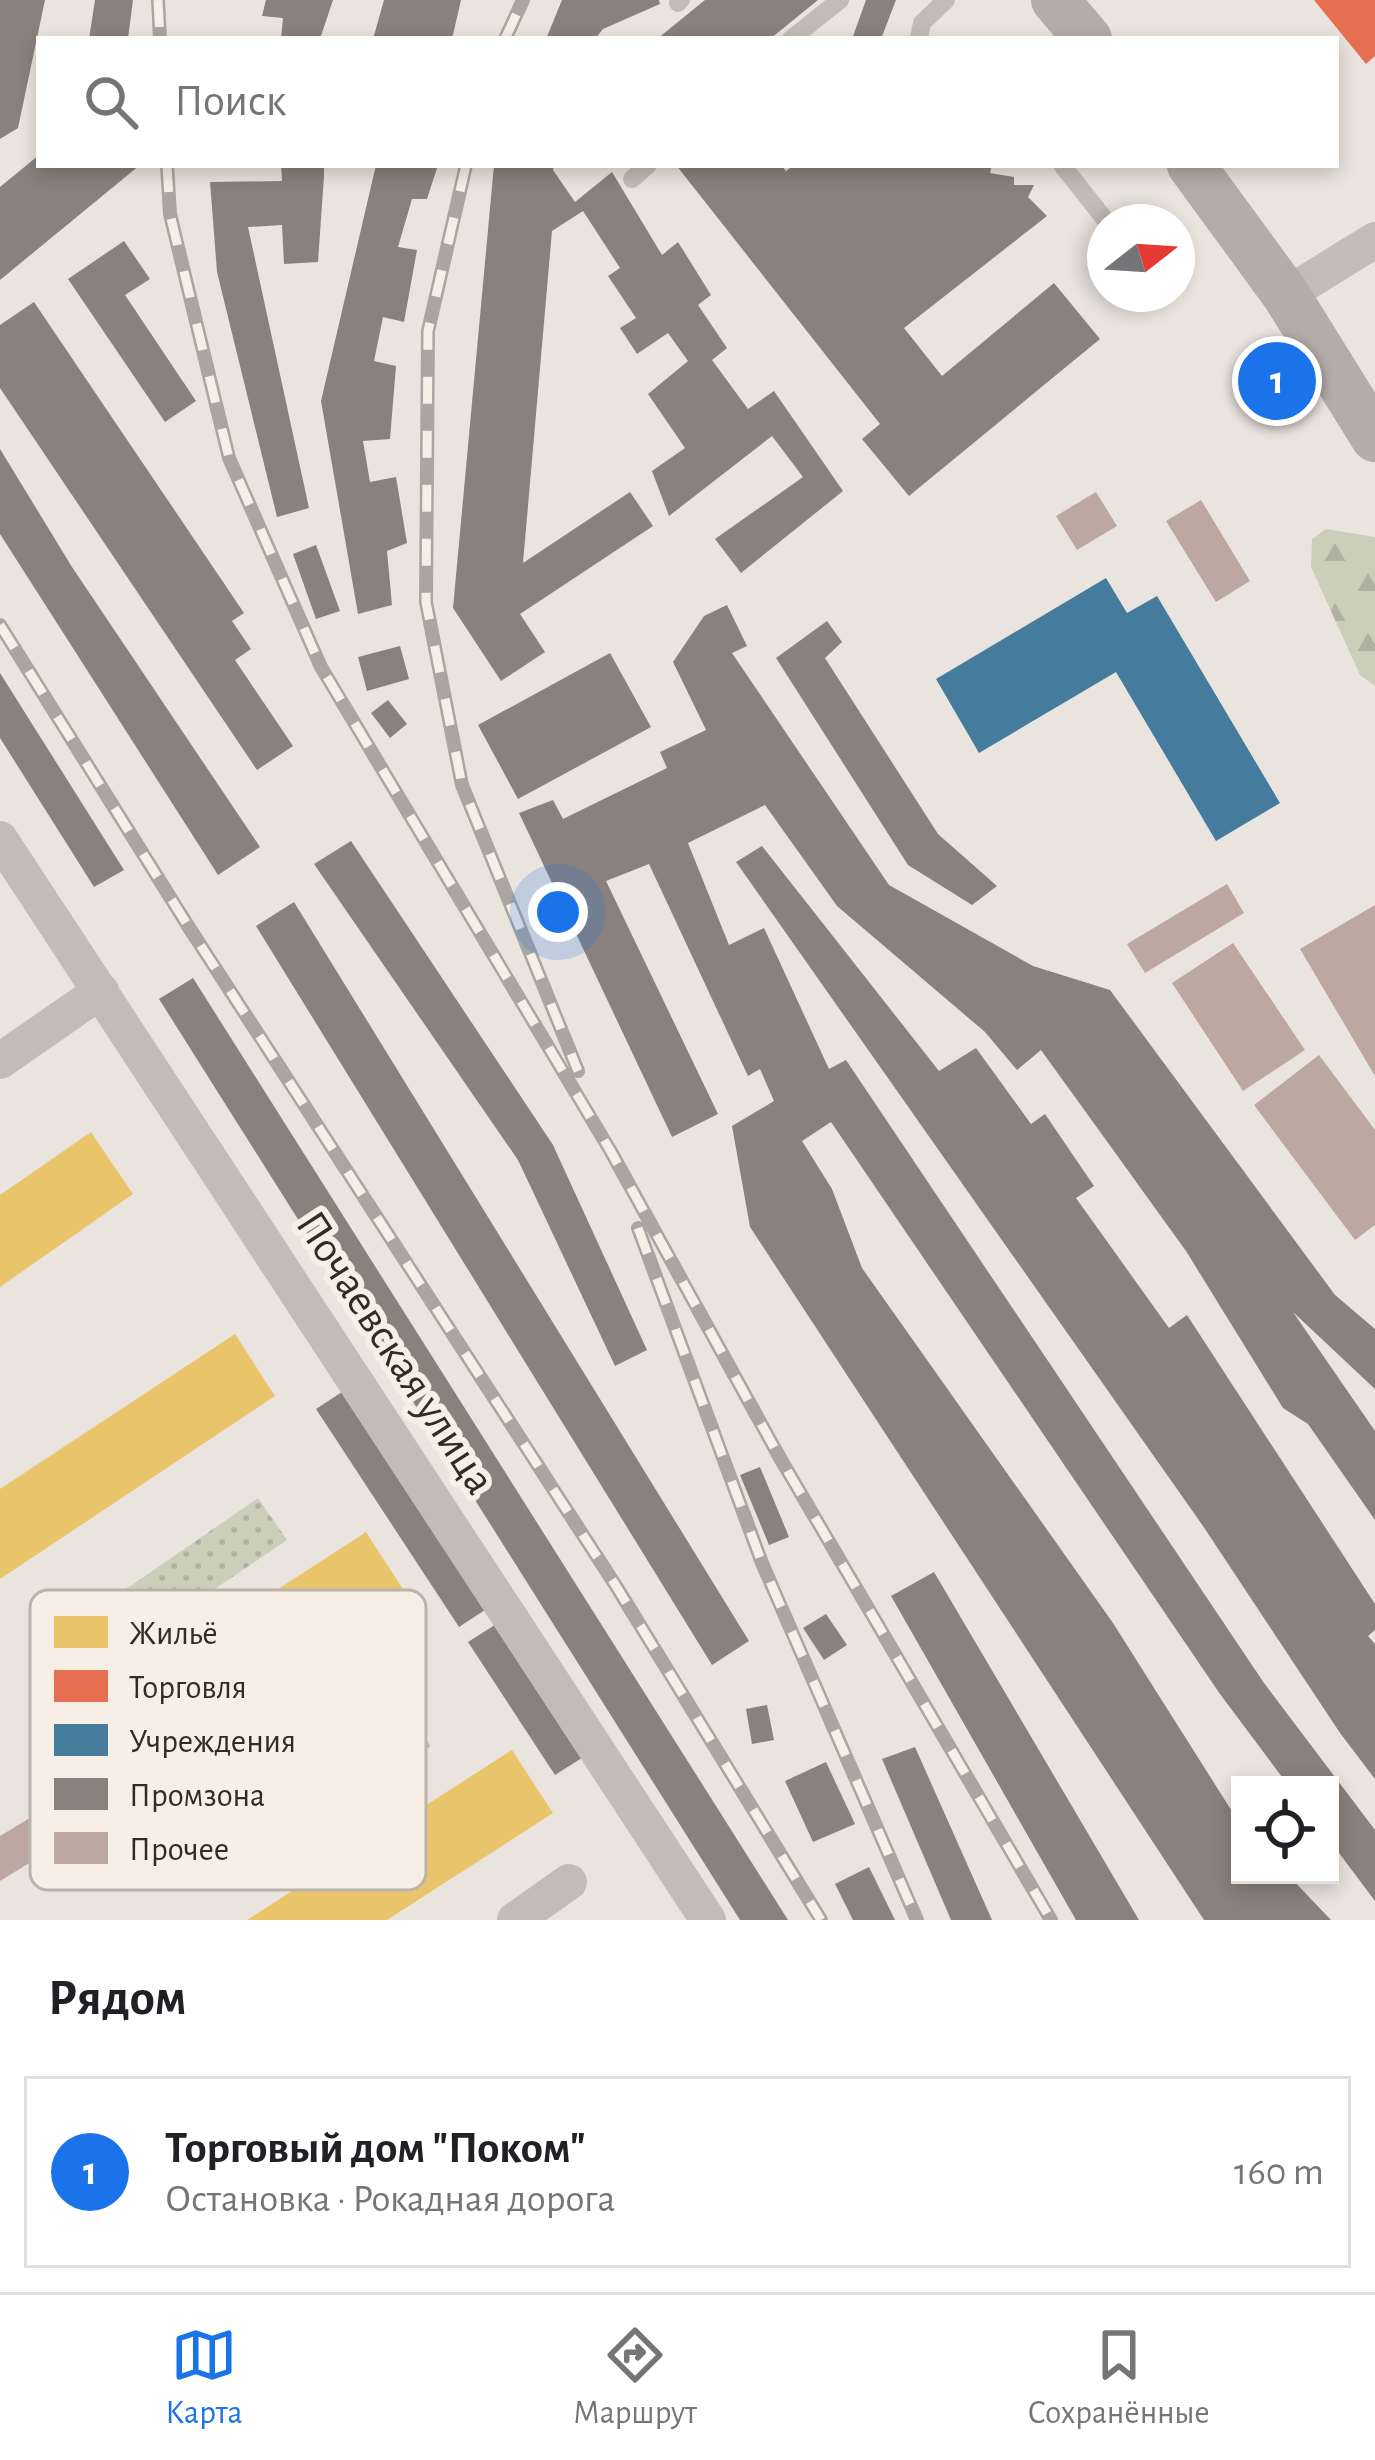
<!DOCTYPE html>
<html lang="ru">
<meta charset="utf-8">
<style>
:root{--surface:#fff;--page:#f2f2f2;--text:#202124;--muted:#757577;--line:#e0e0e0;--accent:#1a73e8}
body{margin:0;font-family:"Alegreya Sans",sans-serif;background:var(--page);color:var(--text)}
.controls{position:absolute;right:36px;bottom:36px;display:grid;overflow:hidden;border-radius:0px;box-shadow:0 6px 18px #0003}
.controls button{width:108px;height:108px;display:grid;place-items:center;padding:0;border:0;border-bottom:3px solid var(--line);background:var(--surface);color:var(--text);font:60px sans-serif}
.compass{position:absolute;left:1087px;top:204px;width:108px;height:108px;border-radius:50%;background:var(--surface);box-shadow:0 6px 18px #0003;rotate:73deg}
.you{position:absolute;left:558px;top:912px;width:42px;height:42px;margin:-30px;border:9px solid #fff;border-radius:50%;background:#1a73e8;box-shadow:0 0 0 18px #1a73e833}
.badge{display:grid;place-items:center;width:78px;height:78px;border-radius:50%;background:var(--accent);color:#fff;font-size:39px;font-weight:700}
.pin{position:absolute;translate:-50% -50%;border:6px solid #fff;box-shadow:0 3px 12px #0006}
.list{margin:0;padding:0;list-style:none}
h2{display:flex;justify-content:space-between;align-items:center;height:156px;margin:0;padding:0 48px;font-size:51px}
h2 small{font-size:39px;font-weight:400;color:var(--muted)}
.list li{display:grid;grid-template-columns:78px 1fr auto;gap:36px;align-items:center;box-sizing:border-box;height:192px;margin:0 24px 24px;padding:0 24px;border:3px solid var(--line);border-radius:0px}
.list b{display:block;font-size:45px;white-space:nowrap}
.list p{margin:0;font-size:39px;white-space:nowrap;color:var(--muted)}
.list em{font-size:39px;font-style:normal;color:var(--muted)}
.icon{flex:none;width:66px;height:66px;fill:none;stroke:currentColor;stroke-width:2;stroke-linecap:round;stroke-linejoin:round}
.map{position:relative;flex:none;width:1375px;height:1920px;overflow:hidden}
.search{position:absolute;background:var(--surface);box-shadow:0 6px 18px #0003;left:36px;right:36px;top:36px;height:132px;display:flex;align-items:center;gap:30px;box-sizing:border-box;padding:0 42px;border-radius:0px;color:var(--muted);font-size:45px}
.sheet{height:372px;background:var(--surface)}
nav{display:flex;justify-content:space-around;align-items:center;box-sizing:border-box;height:168px;border-top:3px solid var(--line);background:var(--surface);font-size:33px;color:var(--muted)}
nav a{display:grid;justify-items:center;gap:6px}
nav .on{color:var(--accent)}
.map>svg:first-child{display:block}
</style>
<div class="map">
<svg width="1375" height="1920" viewBox="0 0 1375 1920">
<defs>
<pattern id="forest-firs" width="22" height="20" patternUnits="userSpaceOnUse" patternTransform="scale(3)"><rect width="22" height="20" fill="#cbceb9"/><path d="M5 1l3.5 6h-7zM16 11l3.5 6h-7z" fill="#afb19f"/></pattern>
<pattern id="park-dots" width="8" height="8" patternUnits="userSpaceOnUse" patternTransform="scale(3)"><rect width="8" height="8" fill="#cbceb9"/><path d="M2 2h.1M6 6h.1" fill="none" stroke="#afb19f" stroke-width="1.8" stroke-linecap="round"/></pattern>
</defs>
<rect width="100%" height="100%" fill="#eae4de"/>
<path fill="url(#forest-firs)" d="M 1326,529 L 1375,537 L 1375,686 L 1360,675 L 1311,567 L 1312,539 Z"/>
<path fill="url(#park-dots)" d="M 258,1498 L 287,1540 L 147,1635 L 119,1594 Z
M 403,1704 L 431,1746 L 343,1806 L 315,1764 Z"/>
<path fill="#e9c46a" d="M 91,1132 L 133,1194 L 0,1287 L 0,1195 Z
M 235,1334 L 275,1396 L 0,1579 L 0,1489 Z
M 366,1532 L 410,1600 L 130,1782 L 86,1714 Z
M 512,1750 L 553,1813 L 387,1920 L 247,1920 Z"/>
<path fill="#e76f51" d="M 1314,0 L 1375,0 L 1375,56 L 1366,64 Z"/>
<path fill="#457b9d" d="M 1106,578 L 1127,613 L 1157,596 L 1280,803 L 1216,841 L 1116,672 L 979,753 L 936,679 Z"/>
<path fill="#8a817c" d="M 0,0 L 45,0 L 18,128 L 0,139 Z
M 95,0 L 133,0 L 128,39 L 89,39 Z
M 266,0 L 333,0 L 320,39 L 281,39 L 283,18 L 262,16 Z
M 384,0 L 461,0 L 452,39 L 373,39 Z
M 562,0 L 659,0 L 660,4 L 603,29 L 595,39 L 546,39 Z
M 705,0 L 818,0 L 770,39 L 657,39 Z
M 866,0 L 896,0 L 881,39 L 852,39 Z
M 39,155 L 39,165 L 140,165 L 0,280 L 0,187 Z
M 281,165 L 324,165 L 324,176 L 318,262 L 284,264 L 282,225 L 248,227 L 309,508 L 277,517 L 217,272 L 210,182 L 282,181 Z
M 376,165 L 438,165 L 427,199 L 412,199 L 398,247 L 417,250 L 404,322 L 383,317 L 374,361 L 396,366 L 390,439 L 363,441 L 370,482 L 396,477 L 407,543 L 387,551 L 392,605 L 358,614 L 321,401 Z
M 494,165 L 554,165 L 553,170 L 575,202 L 612,172 L 662,255 L 678,242 L 711,295 L 698,305 L 727,348 L 712,360 L 748,409 L 774,391 L 843,491 L 741,573 L 715,539 L 803,477 L 772,436 L 669,516 L 652,471 L 685,448 L 648,394 L 688,361 L 668,333 L 637,354 L 620,328 L 636,318 L 608,276 L 620,268 L 583,211 L 552,231 L 523,563 L 630,492 L 653,526 L 520,614 L 545,652 L 501,681 L 453,608 Z
M 676,165 L 781,165 L 786,171 L 794,165 L 992,165 L 990,173 L 1014,177 L 1014,185 L 1034,185 L 1028,197 L 1047,216 L 904,328 L 942,376 L 1054,283 L 1100,339 L 909,496 L 862,439 L 880,424 Z
M 124,241 L 150,279 L 125,295 L 196,401 L 165,422 L 68,279 Z
M 34,302 L 244,613 L 232,621 L 251,649 L 235,660 L 293,746 L 257,770 L 0,388 L 0,325 Z
M 0,449 L 72,567 L 260,847 L 218,875 L 0,534 Z
M 316,545 L 340,611 L 316,619 L 293,554 Z
M 727,605 L 747,646 L 732,653 L 889,885 L 1033,966 L 1110,990 L 1335,1295 L 1375,1329 L 1375,1389 L 1293,1312 L 1375,1431 L 1375,1520 L 1308,1424 L 1283,1408 L 1186,1251 L 1041,1050 L 1017,1070 L 985,1032 L 837,906 L 765,805 L 688,843 L 729,945 L 764,928 L 829,1069 L 846,1060 L 1264,1683 L 1375,1830 L 1375,1901 L 1330,1841 L 1330,1785 L 1288,1785 L 1220,1694 L 831,1122 L 802,1141 L 832,1189 L 862,1268 L 1113,1623 L 1240,1824 L 1240,1875 L 1288,1875 L 1331,1920 L 1204,1920 L 750,1227 L 732,1126 L 774,1101 L 760,1069 L 748,1076 L 649,864 L 606,881 L 718,1114 L 672,1137 L 519,813 L 553,800 L 563,819 L 667,768 L 660,752 L 706,730 L 673,662 L 704,616 Z
M 827,621 L 842,642 L 825,658 L 938,834 L 997,886 L 972,905 L 908,865 L 776,658 Z
M 400,646 L 409,679 L 367,691 L 358,657 Z
M 610,653 L 651,727 L 518,799 L 478,725 Z
M 0,673 L 124,870 L 94,887 L 0,738 Z
M 388,700 L 407,724 L 390,738 L 371,713 Z
M 351,841 L 553,1145 L 647,1350 L 615,1366 L 518,1160 L 314,864 Z
M 762,846 L 939,1071 L 976,1048 L 1031,1124 L 1045,1114 L 1094,1186 L 1076,1198 L 1169,1328 L 1187,1315 L 1375,1604 L 1375,1630 L 1368,1636 L 1375,1644 L 1375,1779 L 1340,1733 L 1203,1526 L 736,862 Z
M 294,902 L 749,1641 L 712,1665 L 256,926 Z
M 193,978 L 788,1920 L 740,1920 L 159,999 Z
M 345,1390 L 488,1608 L 459,1627 L 316,1409 Z
M 760,1467 L 789,1537 L 769,1545 L 740,1475 Z
M 934,1572 L 1139,1920 L 1076,1920 L 891,1596 Z
M 826,1614 L 847,1645 L 824,1660 L 803,1628 Z
M 498,1623 L 585,1756 L 555,1775 L 468,1642 Z
M 767,1705 L 774,1740 L 752,1744 L 746,1709 Z
M 915,1747 L 992,1920 L 951,1920 L 882,1759 Z
M 826,1762 L 855,1824 L 813,1842 L 785,1781 Z
M 869,1867 L 895,1920 L 853,1920 L 835,1884 Z"/>
<path fill="#bca8a1" d="M 1096,492 L 1117,526 L 1077,550 L 1056,516 Z
M 1201,500 L 1250,581 L 1216,602 L 1166,521 Z
M 1227,884 L 1244,913 L 1145,973 L 1127,944 Z
M 1375,905 L 1375,1076 L 1300,949 Z
M 1233,943 L 1305,1050 L 1243,1091 L 1172,983 Z
M 1319,1055 L 1375,1130 L 1375,1225 L 1355,1240 L 1254,1105 Z
M 33,1816 L 52,1849 L 0,1881 L 0,1836 Z"/>
<g fill="none" stroke-linecap="round" stroke-linejoin="round">
<path stroke="#c2bcb7" stroke-width="18" d="M 678,3 L 681,0
M 791,39 L 840,0
M 919,39 L 922,23 L 946,0
M 1062,165 L 1107,222
M 632,179 L 648,165"/>
<path stroke="#c2bcb7" stroke-width="36" d="M 1286,295 L 1375,240
M 0,839 L 708,1920
M 0,1061 L 101,991
M 515,1920 L 569,1882"/>
<path stroke="#b3aca8" stroke-width="48" d="M 1055,0 L 1088,39
M 1191,165 L 1286,295 L 1375,438"/>
<defs>
<path id="rail" d="M 158,0 L 160,39
M 505,39 L 523,0
M 167,165 L 170,214 L 229,458 L 321,667 L 610,1150 L 780,1458 L 1051,1920
M 466,165 L 428,331 L 426,602 L 462,785 L 578,1071
M 0,625 L 190,929 L 616,1586 L 821,1920
M 638,1228 L 762,1563 L 917,1920"/>
</defs>
<use href="#rail" stroke="#aaa5a1" stroke-width="14"/>
<use href="#rail" stroke="#f7eee5" stroke-width="9" stroke-dasharray="27" stroke-linecap="butt"/>
</g>
<g text-anchor="middle" dominant-baseline="central" stroke-width="12" stroke-linejoin="round" paint-order="stroke">
<g font-size="45" fill="#322a27" stroke="#f7eee5">
<text transform="translate(395 1353) rotate(57)">Почаевская улица</text>
</g>
</g>
<rect x="30" y="1590" width="396" height="300" rx="18" fill="#f7eee5" stroke="#bcb3ac" stroke-width="3"/>
<rect x="54" y="1616" width="54" height="32" fill="#e9c46a"/>
<rect x="54" y="1670" width="54" height="32" fill="#e76f51"/>
<rect x="54" y="1724" width="54" height="32" fill="#457b9d"/>
<rect x="54" y="1778" width="54" height="32" fill="#8a817c"/>
<rect x="54" y="1832" width="54" height="32" fill="#bca8a1"/>
<g font-size="33" fill="#322a27">
<text x="129" y="1644">Жильё</text>
<text x="129" y="1698">Торговля</text>
<text x="129" y="1752">Учреждения</text>
<text x="129" y="1806">Промзона</text>
<text x="129" y="1860">Прочее</text>
</g>
</svg>
<div class="controls">
<button><svg class="icon" aria-label="locate" viewBox="0 0 24 24"><circle cx="12" cy="12" r="6"/><path d="M12 2v4M12 18v4M2 12h4M18 12h4"/></svg></button>
</div>
<svg class="compass" viewBox="-18 -18 36 36"><path d="M0-13l5 13h-10z" fill="#e53935"/><path d="M0 13l5-13h-10z" fill="#757577"/></svg>
<div class="you"></div>
<div class="pin badge" style="left:1277px;top:381px">1</div>
<div class="search"><svg class="icon" aria-label="search" viewBox="0 0 24 24"><circle cx="10" cy="10" r="6"/><path d="M15 15l6 6"/></svg>Поиск</div>
</div>
<section class="sheet">
<h2>Рядом<small></small></h2>
<ul class="list">
<li><span class="badge">1</span><div><b>Торговый дом &quot;Поком&quot;</b><p>Остановка · Рокадная дорога</p></div><em>160 m</em></li>
</ul>
</section>
<nav>
<a class="on"><svg class="icon" aria-label="map" viewBox="0 0 24 24"><path d="M3 6l6-2 6 2 6-2v14l-6 2-6-2-6 2zM9 4v14M15 6v14"/></svg>Карта</a>
<a><svg class="icon" aria-label="directions" viewBox="0 0 24 24"><path d="M12 3l9 9-9 9-9-9zM9 14v-3h6M13 9l2 2-2 2"/></svg>Маршрут</a>
<a><svg class="icon" aria-label="saved" viewBox="0 0 24 24"><path d="M7 4h10v16l-5-4-5 4z"/></svg>Сохранённые</a>
</nav>
